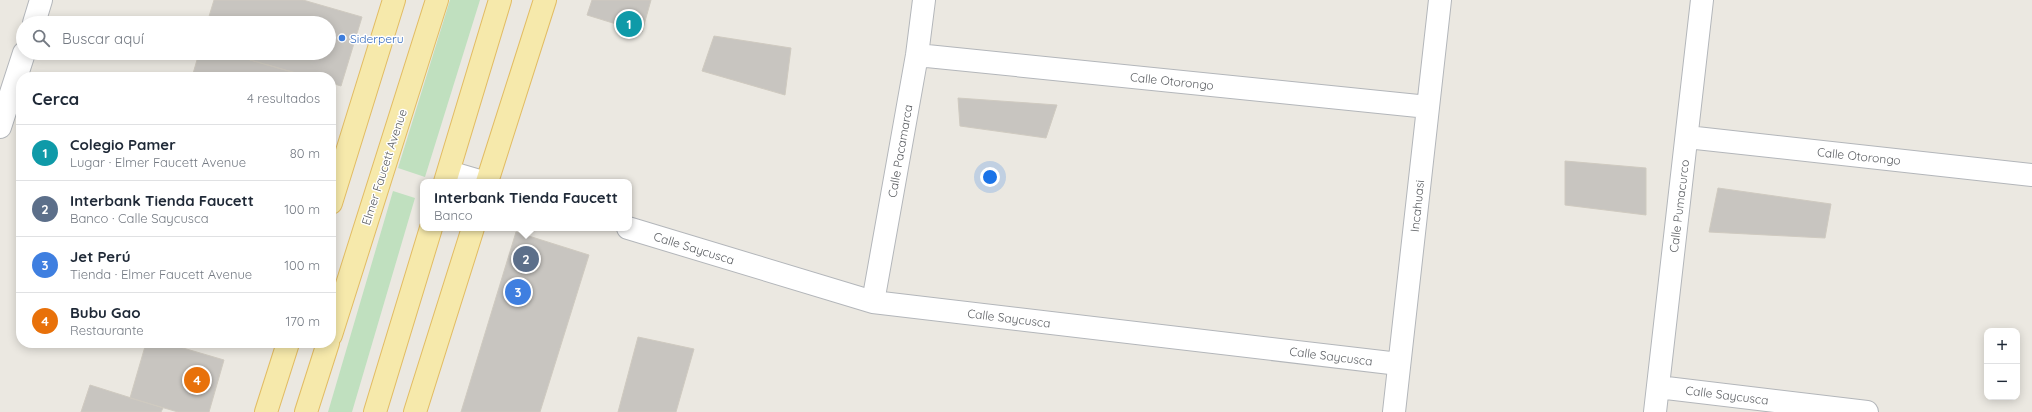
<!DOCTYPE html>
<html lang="es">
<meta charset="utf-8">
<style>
:root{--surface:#fff;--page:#f6f6f7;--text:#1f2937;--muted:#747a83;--line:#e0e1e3;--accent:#111827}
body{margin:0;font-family:Quicksand,sans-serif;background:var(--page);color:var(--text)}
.controls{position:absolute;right:12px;bottom:12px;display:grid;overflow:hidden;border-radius:8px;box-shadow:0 2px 10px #0003}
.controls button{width:36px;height:36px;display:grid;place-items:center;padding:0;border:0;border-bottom:1px solid var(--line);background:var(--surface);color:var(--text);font:20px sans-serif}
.you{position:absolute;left:990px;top:177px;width:14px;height:14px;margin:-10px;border:3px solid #fff;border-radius:50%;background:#1a73e8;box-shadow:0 0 0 6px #1a73e833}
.badge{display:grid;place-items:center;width:26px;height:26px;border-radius:50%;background:var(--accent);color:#fff;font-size:13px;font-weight:700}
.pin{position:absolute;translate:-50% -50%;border:2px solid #fff;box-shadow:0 1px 4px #0006}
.popup{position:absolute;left:420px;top:179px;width:212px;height:52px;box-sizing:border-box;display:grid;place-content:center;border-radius:8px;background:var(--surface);filter:drop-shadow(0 1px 3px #0005);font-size:13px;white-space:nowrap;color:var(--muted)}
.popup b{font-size:15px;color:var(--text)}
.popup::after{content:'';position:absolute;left:50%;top:100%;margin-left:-8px;border:8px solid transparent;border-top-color:var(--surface)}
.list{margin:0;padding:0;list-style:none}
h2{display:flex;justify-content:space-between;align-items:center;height:52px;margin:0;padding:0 16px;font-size:17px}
h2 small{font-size:13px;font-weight:400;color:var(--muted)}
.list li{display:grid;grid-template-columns:26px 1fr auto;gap:12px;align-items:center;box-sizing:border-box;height:56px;padding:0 16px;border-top:1px solid var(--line)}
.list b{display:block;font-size:15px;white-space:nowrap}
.list p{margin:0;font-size:13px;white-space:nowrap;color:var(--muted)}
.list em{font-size:13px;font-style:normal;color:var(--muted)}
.icon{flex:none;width:22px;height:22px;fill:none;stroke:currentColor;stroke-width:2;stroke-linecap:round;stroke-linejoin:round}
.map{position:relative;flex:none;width:2032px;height:412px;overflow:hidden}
.search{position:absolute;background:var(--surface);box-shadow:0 2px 10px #0003;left:16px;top:16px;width:320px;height:44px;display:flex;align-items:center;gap:10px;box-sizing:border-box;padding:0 14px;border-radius:22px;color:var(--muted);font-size:15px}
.panel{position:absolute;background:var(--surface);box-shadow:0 2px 10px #0003;left:16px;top:72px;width:320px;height:276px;border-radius:16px}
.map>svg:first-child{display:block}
</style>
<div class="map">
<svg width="2032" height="412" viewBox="0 0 2032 412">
<rect width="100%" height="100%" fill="#ebe8e1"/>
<path fill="#c0e0bf" d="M 450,0 L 480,0 L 425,177 L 398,168 Z
M 393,191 L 415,198 L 352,412 L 328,412 Z"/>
<path fill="#c8c5c0" stroke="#cfcac0" d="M 214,0 L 303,0 L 362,17 L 341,86 L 331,83 L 331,77 L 310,77 L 226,53 L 329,53 L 329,23 L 207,23 Z
M 592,0 L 651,0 L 642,32 L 587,15 Z
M 714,36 L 791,48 L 785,95 L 702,71 Z
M 199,53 L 226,53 L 309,77 L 192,77 Z
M 958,98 L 1057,105 L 1046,138 L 960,126 Z
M 1565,161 L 1646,168 L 1646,215 L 1565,205 Z
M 1718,188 L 1831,204 L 1825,238 L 1709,232 Z
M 516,232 L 589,255 L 540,412 L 461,412 Z
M 638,337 L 694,349 L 676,412 L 618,412 Z
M 146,343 L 166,343 L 224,360 L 209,412 L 178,412 L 130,398 Z
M 90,385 L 163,408 L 161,412 L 81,412 Z"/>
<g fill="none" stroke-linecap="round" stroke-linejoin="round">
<defs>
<path id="minor" d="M 34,23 L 41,0
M 917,55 L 1428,107
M 0,127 L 24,53
M 1687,137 L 2032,175
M 449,172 L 483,182
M 628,228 L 873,302 L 1399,364
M 873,302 L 917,55 L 924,0
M 1658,387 L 1867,412
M 1394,412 L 1440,0
M 1655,412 L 1702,0"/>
<path id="major" d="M 445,182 L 500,0
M 487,182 L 545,0
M 331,203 L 394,0
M 331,335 L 437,0
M 266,412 L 288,343
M 306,412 L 328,343
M 375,412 L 431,228
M 415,412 L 473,228"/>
</defs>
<use href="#minor" stroke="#b3b6ba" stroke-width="24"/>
<use href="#major" stroke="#e2bc63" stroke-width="24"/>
<use href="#minor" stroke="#fff" stroke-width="22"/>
<use href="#major" stroke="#f6e9ab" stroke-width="22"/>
</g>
<circle fill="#3f7fe0" stroke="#fff" stroke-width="1.5" cx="342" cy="38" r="4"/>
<g text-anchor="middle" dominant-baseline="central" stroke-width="3" stroke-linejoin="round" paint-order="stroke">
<g font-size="12" fill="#366cbe" stroke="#fff" text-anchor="start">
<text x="350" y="38">Siderperu</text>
</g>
<g font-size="12" fill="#595c60" stroke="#fff">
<text transform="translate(1172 81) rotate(6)">Calle Otorongo</text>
<text transform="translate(900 151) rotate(-80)">Calle Pacamarca</text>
<text transform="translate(1859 156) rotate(6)">Calle Otorongo</text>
<text transform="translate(384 167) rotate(-72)">Elmer Faucett Avenue</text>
<text transform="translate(1417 206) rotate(-84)">Incahuasi</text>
<text transform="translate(1679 206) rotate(-83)">Calle Pumacurco</text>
<text transform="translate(694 248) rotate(17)">Calle Saycusca</text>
<text transform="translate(1009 318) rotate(7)">Calle Saycusca</text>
<text transform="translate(1331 356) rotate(7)">Calle Saycusca</text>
<text transform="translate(1727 395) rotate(7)">Calle Saycusca</text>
</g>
</g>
</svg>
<div class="controls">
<button>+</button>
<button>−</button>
</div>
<div class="you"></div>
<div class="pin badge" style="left:629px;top:24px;background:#0f9aa8">1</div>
<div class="pin badge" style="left:526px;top:259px;background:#5c6f8a">2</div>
<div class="popup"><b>Interbank Tienda Faucett</b>Banco</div>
<div class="pin badge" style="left:518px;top:292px;background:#3f7fe0">3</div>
<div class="pin badge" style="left:197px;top:380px;background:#e8710a">4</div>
<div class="search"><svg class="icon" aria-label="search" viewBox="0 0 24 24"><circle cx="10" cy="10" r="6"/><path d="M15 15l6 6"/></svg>Buscar aquí</div>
<section class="panel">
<h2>Cerca<small>4 resultados</small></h2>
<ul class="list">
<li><span class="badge" style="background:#0f9aa8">1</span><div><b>Colegio Pamer</b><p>Lugar · Elmer Faucett Avenue</p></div><em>80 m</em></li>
<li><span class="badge" style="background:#5c6f8a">2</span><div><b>Interbank Tienda Faucett</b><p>Banco · Calle Saycusca</p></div><em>100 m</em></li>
<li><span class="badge" style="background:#3f7fe0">3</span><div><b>Jet Perú</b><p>Tienda · Elmer Faucett Avenue</p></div><em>100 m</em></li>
<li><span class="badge" style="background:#e8710a">4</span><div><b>Bubu Gao</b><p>Restaurante</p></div><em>170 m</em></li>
</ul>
</section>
</div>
